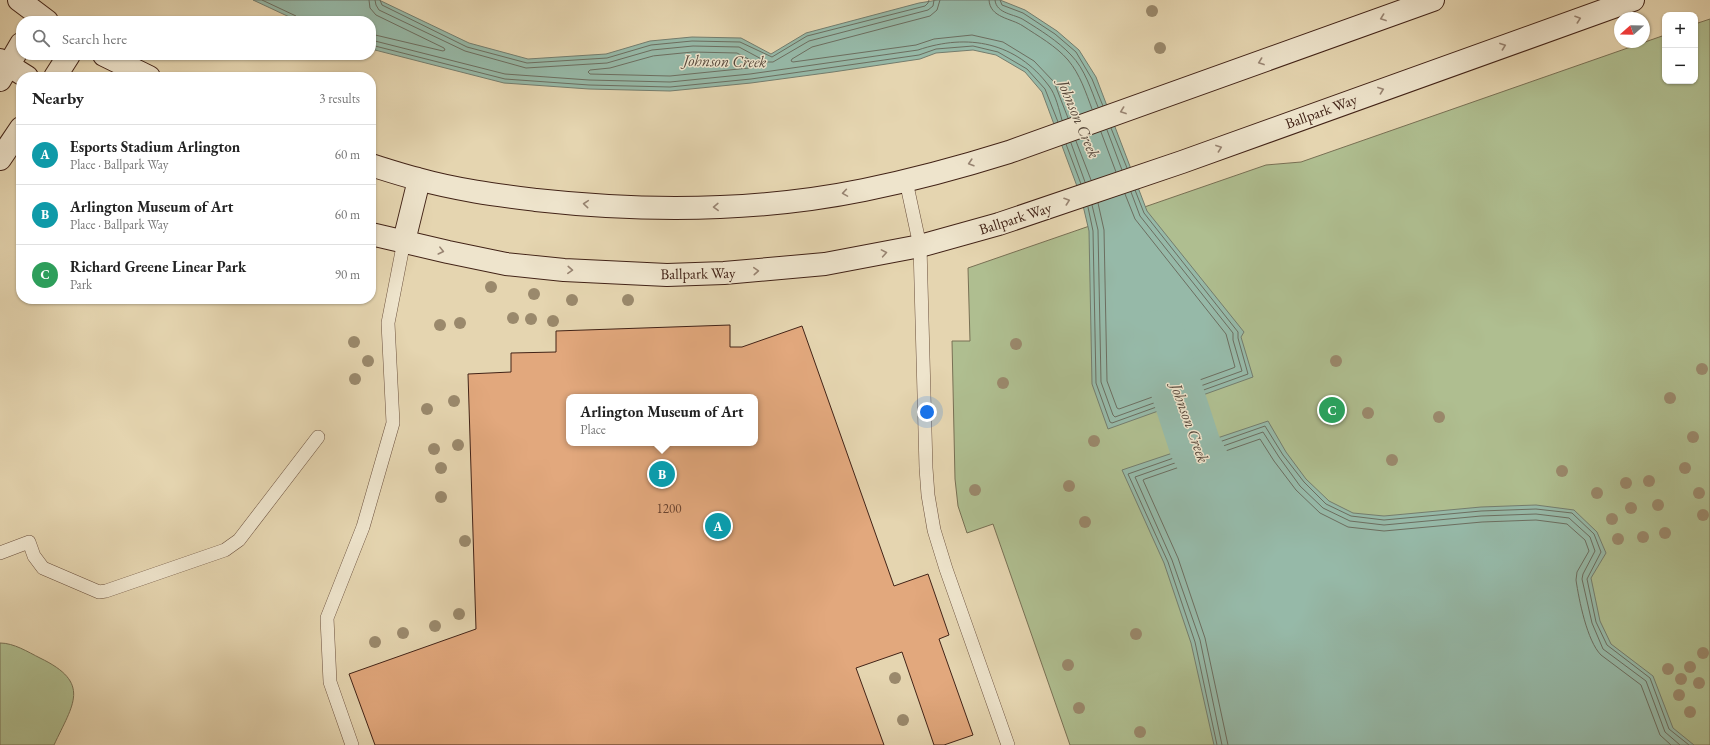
<!DOCTYPE html>
<meta charset="utf-8">
<style>
:root{--surface:#fff;--page:#f6f6f6;--text:#222;--muted:#767676;--line:#e0e0e0;--accent:#8f2418}
body{margin:0;font-family:"EB Garamond",serif;background:var(--page);color:var(--text)}
.controls{position:absolute;right:12px;top:12px;display:grid;overflow:hidden;border-radius:8px;box-shadow:0 1px 3px #0004}
.controls button{width:36px;height:36px;display:grid;place-items:center;padding:0;border:0;border-bottom:1px solid var(--line);background:var(--surface);color:var(--text);font:20px sans-serif}
.compass{position:absolute;left:1614px;top:12px;width:36px;height:36px;border-radius:50%;background:var(--surface);box-shadow:0 1px 3px #0004;rotate:250deg}
.you{position:absolute;left:927px;top:412px;width:14px;height:14px;margin:-10px;border:3px solid #fff;border-radius:50%;background:#1a73e8;box-shadow:0 0 0 6px #1a73e833}
.badge{display:grid;place-items:center;width:26px;height:26px;border-radius:50%;background:var(--accent);color:#fff;font-size:13px;font-weight:700}
.pin{position:absolute;translate:-50% -50%;border:2px solid #fff;box-shadow:0 1px 4px #0006}
.popup{position:absolute;left:566px;top:394px;width:192px;height:52px;box-sizing:border-box;display:grid;place-content:center;border-radius:8px;background:var(--surface);filter:drop-shadow(0 1px 3px #0005);font-size:13px;white-space:nowrap;color:var(--muted)}
.popup b{font-size:15px;color:var(--text)}
.popup::after{content:'';position:absolute;left:50%;top:100%;margin-left:-8px;border:8px solid transparent;border-top-color:var(--surface)}
.list{margin:0;padding:0;list-style:none}
h2{display:flex;justify-content:space-between;align-items:center;height:52px;margin:0;padding:0 16px;font-size:17px}
h2 small{font-size:13px;font-weight:400;color:var(--muted)}
.list li{display:grid;grid-template-columns:26px 1fr auto;gap:12px;align-items:center;box-sizing:border-box;height:60px;padding:0 16px;border-top:1px solid var(--line)}
.list b{display:block;font-size:15px;white-space:nowrap}
.list p{margin:0;font-size:13px;white-space:nowrap;color:var(--muted)}
.list em{font-size:13px;font-style:normal;color:var(--muted)}
.icon{flex:none;width:22px;height:22px;fill:none;stroke:currentColor;stroke-width:2;stroke-linecap:round;stroke-linejoin:round}
.map{position:relative;flex:none;width:1710px;height:745px;overflow:hidden}
.search{position:absolute;background:var(--surface);box-shadow:0 1px 3px #0004;left:16px;top:16px;width:360px;height:44px;display:flex;align-items:center;gap:10px;box-sizing:border-box;padding:0 14px;border-radius:16px;color:var(--muted);font-size:15px}
.panel{position:absolute;background:var(--surface);box-shadow:0 1px 3px #0004;left:16px;top:72px;width:360px;height:232px;border-radius:16px}
.map>svg:first-child{display:block}
</style>
<div class="map">
<svg width="1710" height="745" viewBox="0 0 1710 745">
<rect width="100%" height="100%" fill="#e5d5b0"/>
<filter id="stains"><feTurbulence type="fractalNoise" baseFrequency=".005" numOctaves="4"/><feColorMatrix values="0 0 0 0 .2 0 0 0 0 .09 0 0 0 0 .02 0 0 0 .5 -.17"/></filter>
<radialGradient id="worn" r=".72"><stop offset=".6" stop-color="#630" stop-opacity="0"/><stop offset="1" stop-color="#630" stop-opacity=".3"/></radialGradient>
<path fill="#afbe90" stroke="#787054" d="M 1710,19 L 1710,745 L 1070,745 L 993,524 L 967,533 L 958,506 L 955,479 L 952,341 L 970,341 L 968,268 L 1266,165 L 1301,162 L 1665,35 L 1665,81 L 1695,81 L 1695,24 Z
M 0,643 C 14,643 28,652 40,658 C 92,683 73,704 54,745 L 0,745 Z"/>
<path fill="#96b9a8" stroke="#747d6e" d="M 253,0 L 379,0 L 469,43 L 528,59 L 606,54 L 650,41 L 692,37 L 741,38 L 771,54 L 806,33 L 919,3 L 938,0 L 1000,0 L 1025,10 L 1057,31 L 1079,50 L 1096,77 L 1147,211 L 1244,332 L 1241,337 L 1253,377 L 1108,429 L 1092,384 L 1089,231 L 1081,197 L 1042,92 L 1025,72 L 996,55 L 973,50 L 936,53 L 920,59 L 833,72 L 751,83 L 670,91 L 589,89 L 504,83 L 371,49 L 371,21 L 298,21 Z
M 1268,421 L 1286,452 L 1306,479 L 1329,501 L 1353,513 L 1384,516 L 1481,507 L 1536,505 L 1574,510 L 1597,532 L 1606,553 L 1591,578 L 1600,621 L 1611,644 L 1653,676 L 1673,728 L 1694,745 L 1214,745 L 1191,643 L 1164,563 L 1122,470 Z"/>
<g fill="none" stroke-linecap="round" stroke-linejoin="round">
<path stroke="#6c6e60" stroke-width="1" d="M 262,0 L 296,16 L 298,21
M 369,0 L 370,8 L 376,15 L 444,48 L 445,50 L 443,51 L 371,34
M 375,0 L 376,5 L 379,10 L 465,51 L 526,68 L 607,63 L 652,50 L 693,46 L 739,47 L 767,62 L 773,62 L 809,41 L 928,10 L 933,6 L 934,0
M 380,0 L 382,5 L 467,47 L 527,63 L 607,58 L 651,45 L 692,41 L 740,42 L 772,57 L 807,36 L 925,6 L 928,3 L 929,0
M 940,0 L 937,10 L 930,16 L 812,47 L 792,59 L 791,61 L 793,62 L 916,45 L 934,39 L 972,35 L 1003,42 L 1034,61 L 1054,82 L 1068,118
M 989,0 C 990,18 1011,18 1023,26 C 1038,36 1056,46 1068,60 C 1080,74 1086,93 1092,109
M 995,0 C 996,14 1015,14 1024,20 C 1040,30 1058,41 1071,55 C 1085,69 1091,90 1098,107
M 1000,0 L 1002,5 L 1023,13 L 1055,34 L 1076,52 L 1092,79 L 1103,106
M 371,40 L 505,74 L 589,80 L 670,82 L 750,74 L 918,50 C 968,33 1016,42 1049,86 C 1056,95 1059,110 1062,120
M 371,45 L 505,79 L 589,85 L 670,87 L 751,79 L 919,55 L 936,49 L 973,46 L 998,52 L 1027,69 L 1045,89 L 1058,122
M 693,52 L 737,53 L 758,64 L 759,66 L 749,68 L 670,76 L 590,74 L 588,72 L 590,70 L 610,68 L 653,56 Z
M 1111,128 L 1127,168
M 1107,130 L 1122,170
M 1101,132 L 1116,172
M 1076,141 L 1091,180
M 1071,143 L 1085,182
M 1066,144 L 1081,184
M 1098,203 L 1104,230 L 1107,381 L 1117,408 L 1119,409 L 1233,368 L 1235,367 L 1226,334 L 1135,219 L 1125,194
M 1092,205 L 1098,230 L 1101,382 L 1113,415 L 1115,417 L 1242,371 L 1233,340 L 1233,333 L 1140,216 L 1131,192
M 1088,207 L 1093,231 L 1096,383 L 1110,422 L 1112,423 L 1248,374 L 1238,338 L 1238,332 L 1144,213 L 1135,190
M 1217,745 L 1195,642 L 1168,562 L 1128,474 L 1265,426 L 1283,455 L 1304,482 L 1326,504 L 1351,516 L 1384,520 L 1481,511 L 1536,509 L 1572,513 L 1594,534 L 1601,552 L 1587,579 L 1596,622 L 1607,645 L 1650,678 L 1669,729 L 1689,745
M 1222,745 L 1200,640 L 1172,560 L 1135,477 L 1263,432 L 1279,457 L 1300,486 L 1323,508 L 1350,521 L 1384,525 L 1481,516 L 1536,514 L 1569,518 L 1590,537 L 1595,551 L 1583,574 L 1582,579 L 1592,623 L 1603,649 L 1646,681 L 1665,732 L 1680,745
M 1228,745 L 1205,638 L 1178,558 L 1143,480 L 1145,479 L 1260,439 L 1274,461 L 1296,490 L 1320,513 L 1348,527 L 1384,531 L 1482,522 L 1536,520 L 1567,524 L 1585,540 L 1589,551 L 1577,572 L 1576,580 C 1579,600 1587,641 1601,655 L 1641,685 L 1660,735 L 1671,745"/>
<path stroke="#96b9a8" stroke-width="52" d="M 1159,336 L 1195,446 L 1228,509"/>
</g>
<path fill="#e2a87d" stroke="#422317" fill-rule="evenodd" d="M 730,325 L 730,347 L 742,347 L 802,326 L 894,586 L 928,574 L 949,635 L 939,639 L 973,735 L 944,745 L 934,745 L 902,652 L 856,668 L 884,745 L 375,745 L 349,674 L 476,629 L 468,374 L 511,372 L 511,353 L 556,352 L 556,331 ZM 569,397 L 755,397 L 755,443 L 569,443 Z"/>
<g fill="none" stroke-linecap="round" stroke-linejoin="round">
<defs>
<path id="lane" d="M 906,181 L 920,246 L 926,468 L 928,495 L 934,530 L 946,569 L 1008,745
M 0,553 L 29,542 L 34,556 L 43,568 L 99,592 L 106,591 L 225,550 L 239,540 L 318,437
M 352,745 L 330,682 L 327,618 L 363,527 L 393,423 L 388,323 L 404,241"/>
<path id="secondary" d="M 19,0 L 47,21
M 104,55 L 149,77
M 0,60 L 27,77
M 55,77 L 69,55
M 0,80 L 21,44
M 0,159 L 21,128
M 371,165 C 387,170 402,175 418,179 C 457,190 497,195 536,200 C 645,212 756,212 864,190 C 913,180 961,167 1009,152 L 1433,0
M 371,234 L 448,252 L 506,264 L 564,270 L 667,275 L 724,273 L 825,264 L 920,246 L 999,224 L 1182,162 L 1633,0
M 404,241 L 419,180"/>
</defs>
<use href="#lane" stroke="#6b503d" stroke-width="14"/>
<use href="#secondary" stroke="#422317" stroke-width="24"/>
<use href="#lane" stroke="#eee4cc" stroke-width="13"/>
<use href="#secondary" stroke="#eee4cc" stroke-width="22"/>
</g>
<g fill="#9a896c">
<circle cx="1152" cy="11" r="6"/>
<circle cx="1160" cy="48" r="6"/>
<circle cx="491" cy="287" r="6"/>
<circle cx="534" cy="294" r="6"/>
<circle cx="572" cy="300" r="6"/>
<circle cx="628" cy="300" r="6"/>
<circle cx="513" cy="318" r="6"/>
<circle cx="531" cy="319" r="6"/>
<circle cx="553" cy="321" r="6"/>
<circle cx="460" cy="323" r="6"/>
<circle cx="440" cy="325" r="6"/>
<circle cx="354" cy="342" r="6"/>
<circle cx="1016" cy="344" r="6"/>
<circle cx="368" cy="361" r="6"/>
<circle cx="1336" cy="361" r="6"/>
<circle cx="1702" cy="369" r="6"/>
<circle cx="355" cy="379" r="6"/>
<circle cx="1003" cy="383" r="6"/>
<circle cx="1670" cy="398" r="6"/>
<circle cx="454" cy="401" r="6"/>
<circle cx="427" cy="409" r="6"/>
<circle cx="1368" cy="413" r="6"/>
<circle cx="1439" cy="417" r="6"/>
<circle cx="1693" cy="437" r="6"/>
<circle cx="1094" cy="441" r="6"/>
<circle cx="458" cy="445" r="6"/>
<circle cx="434" cy="449" r="6"/>
<circle cx="1392" cy="460" r="6"/>
<circle cx="441" cy="468" r="6"/>
<circle cx="1685" cy="468" r="6"/>
<circle cx="1562" cy="471" r="6"/>
<circle cx="1649" cy="481" r="6"/>
<circle cx="1626" cy="483" r="6"/>
<circle cx="1069" cy="486" r="6"/>
<circle cx="975" cy="490" r="6"/>
<circle cx="1597" cy="493" r="6"/>
<circle cx="1699" cy="493" r="6"/>
<circle cx="441" cy="497" r="6"/>
<circle cx="1658" cy="505" r="6"/>
<circle cx="1631" cy="508" r="6"/>
<circle cx="1703" cy="515" r="6"/>
<circle cx="1612" cy="519" r="6"/>
<circle cx="1085" cy="522" r="6"/>
<circle cx="1665" cy="533" r="6"/>
<circle cx="1643" cy="537" r="6"/>
<circle cx="1618" cy="539" r="6"/>
<circle cx="465" cy="541" r="6"/>
<circle cx="459" cy="614" r="6"/>
<circle cx="435" cy="626" r="6"/>
<circle cx="403" cy="633" r="6"/>
<circle cx="1136" cy="634" r="6"/>
<circle cx="375" cy="642" r="6"/>
<circle cx="1703" cy="653" r="6"/>
<circle cx="1068" cy="665" r="6"/>
<circle cx="1690" cy="667" r="6"/>
<circle cx="1668" cy="669" r="6"/>
<circle cx="895" cy="678" r="6"/>
<circle cx="1681" cy="679" r="6"/>
<circle cx="1699" cy="683" r="6"/>
<circle cx="1679" cy="695" r="6"/>
<circle cx="1079" cy="708" r="6"/>
<circle cx="1690" cy="712" r="6"/>
<circle cx="903" cy="720" r="6"/>
<circle cx="1140" cy="732" r="6"/>
</g>
<defs><path id="oneway-chevron" d="M-2-3.5L2.5 0L-2 3.5" fill="none" stroke-width="1.6" stroke-linecap="round" stroke-linejoin="round"/></defs>
<g stroke="#988472">
<use href="#oneway-chevron" transform="translate(1383 18) rotate(160)"/>
<use href="#oneway-chevron" transform="translate(1578 19) rotate(-19)"/>
<use href="#oneway-chevron" transform="translate(1503 46) rotate(-20)"/>
<use href="#oneway-chevron" transform="translate(1261 62) rotate(160)"/>
<use href="#oneway-chevron" transform="translate(1381 90) rotate(-20)"/>
<use href="#oneway-chevron" transform="translate(1123 111) rotate(160)"/>
<use href="#oneway-chevron" transform="translate(1219 148) rotate(-20)"/>
<use href="#oneway-chevron" transform="translate(971 163) rotate(163)"/>
<use href="#oneway-chevron" transform="translate(845 193) rotate(171)"/>
<use href="#oneway-chevron" transform="translate(1067 201) rotate(-19)"/>
<use href="#oneway-chevron" transform="translate(586 204) rotate(-175)"/>
<use href="#oneway-chevron" transform="translate(716 207) rotate(178)"/>
<use href="#oneway-chevron" transform="translate(441 251) rotate(14)"/>
<use href="#oneway-chevron" transform="translate(884 253) rotate(-10)"/>
<use href="#oneway-chevron" transform="translate(570 270) rotate(3)"/>
<use href="#oneway-chevron" transform="translate(756 271) rotate(-4)"/>
</g>
<g text-anchor="middle" dominant-baseline="central" stroke-width="3" stroke-linejoin="round" paint-order="stroke">
<g font-size="13" fill="#6a4430">
<text x="669" y="508">1200</text>
</g>
<g font-size="15" fill="#422317" stroke="#eee4cc">
<text transform="translate(1321 111) rotate(-20)">Ballpark Way</text>
<text transform="translate(1015 218) rotate(-18)">Ballpark Way</text>
<text transform="translate(698 273) rotate(-1)">Ballpark Way</text>
</g>
<g font-size="16" font-style="italic" fill="#57483b" stroke="#eee4cc">
<text transform="translate(725 61) rotate(1)">Johnson Creek</text>
<text transform="translate(1079 119) rotate(67)">Johnson Creek</text>
<text transform="translate(1190 423) rotate(70)">Johnson Creek</text>
</g>
</g>
<rect width="100%" height="100%" filter="url(#stains)"/>
<rect width="100%" height="100%" fill="url(#worn)"/>
</svg>
<div class="controls">
<button>+</button>
<button>−</button>
</div>
<svg class="compass" viewBox="-18 -18 36 36"><path d="M0-13l5 13h-10z" fill="#e53935"/><path d="M0 13l5-13h-10z" fill="#767676"/></svg>
<div class="you"></div>
<div class="pin badge" style="left:718px;top:526px;background:#0f9aa8">A</div>
<div class="pin badge" style="left:662px;top:474px;background:#0f9aa8">B</div>
<div class="popup"><b>Arlington Museum of Art</b>Place</div>
<div class="pin badge" style="left:1332px;top:410px;background:#2e9e5b">C</div>
<div class="search"><svg class="icon" aria-label="search" viewBox="0 0 24 24"><circle cx="10" cy="10" r="6"/><path d="M15 15l6 6"/></svg>Search here</div>
<section class="panel">
<h2>Nearby<small>3 results</small></h2>
<ul class="list">
<li><span class="badge" style="background:#0f9aa8">A</span><div><b>Esports Stadium Arlington</b><p>Place · Ballpark Way</p></div><em>60 m</em></li>
<li><span class="badge" style="background:#0f9aa8">B</span><div><b>Arlington Museum of Art</b><p>Place · Ballpark Way</p></div><em>60 m</em></li>
<li><span class="badge" style="background:#2e9e5b">C</span><div><b>Richard Greene Linear Park</b><p>Park</p></div><em>90 m</em></li>
</ul>
</section>
</div>
